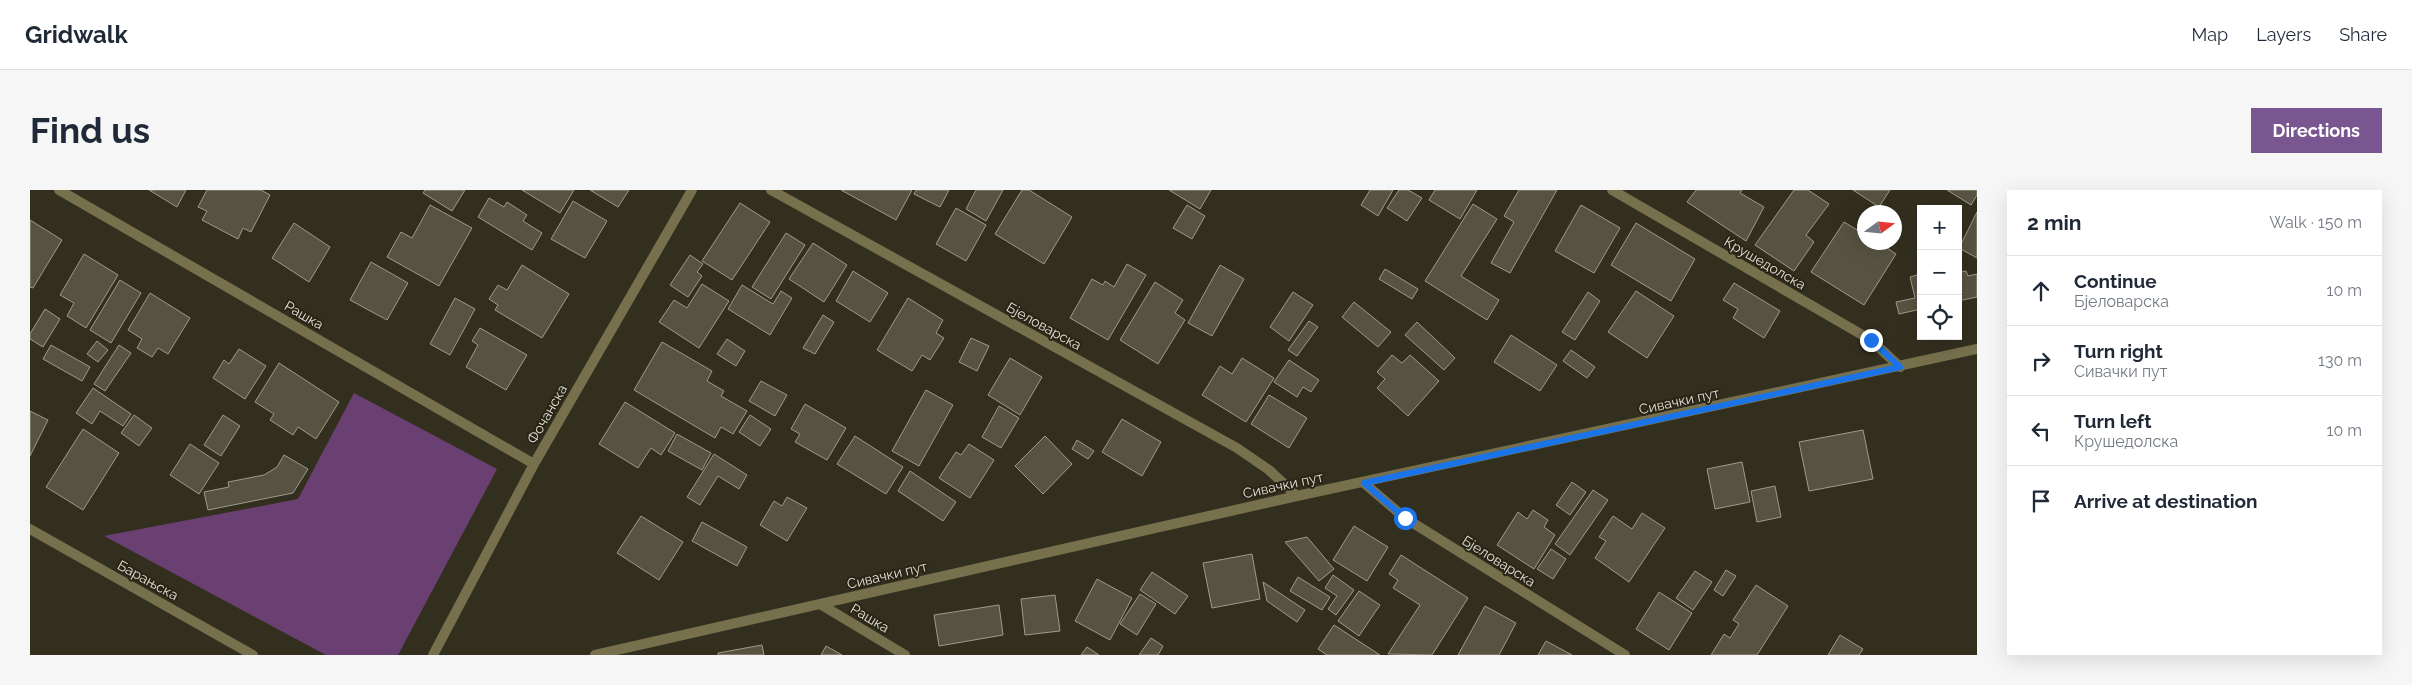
<!DOCTYPE html>
<meta charset="utf-8">
<style>
:root{--surface:#fff;--page:#f6f6f7;--text:#1f2937;--muted:#747a83;--line:#e0e1e3;--accent:#7a5690}
body{margin:0;font-family:Raleway,sans-serif;background:var(--page);color:var(--text)}
.controls{position:absolute;right:15px;top:15px;display:grid;overflow:hidden;border-radius:0px;box-shadow:0 5px 20px #0002}
.controls button{width:45px;height:45px;display:grid;place-items:center;padding:0;border:0;border-bottom:1px solid var(--line);background:var(--surface);color:var(--text);font:25px sans-serif}
.compass{position:absolute;left:1827px;top:15px;width:45px;height:45px;border-radius:50%;background:var(--surface);box-shadow:0 5px 20px #0002;rotate:75deg}
.stop{position:absolute;width:15px;height:15px;margin:-11px;border:4px solid #1a73e8;border-radius:50%;background:#fff}
.stop.end{background:#1a73e8;border-color:#fff;box-shadow:0 1px 5px #0008}
.list{margin:0;padding:0;list-style:none}
h2{display:flex;justify-content:space-between;align-items:center;height:65px;margin:0;padding:0 20px;font-size:21px}
h2 small{font-size:16px;font-weight:400;color:var(--muted)}
.list li{display:grid;grid-template-columns:32px 1fr auto;gap:15px;align-items:center;box-sizing:border-box;height:70px;padding:0 20px;border-top:1px solid var(--line)}
.list b{display:block;font-size:19px;white-space:nowrap}
.list p{margin:0;font-size:16px;white-space:nowrap;color:var(--muted)}
.list em{font-size:16px;font-style:normal;color:var(--muted)}
.icon{flex:none;width:28px;height:28px;fill:none;stroke:currentColor;stroke-width:2;stroke-linecap:round;stroke-linejoin:round}
.map{position:relative;flex:none;width:1947px;height:465px;overflow:hidden;border-radius:0px}
header{display:flex;align-items:center;gap:30px;box-sizing:border-box;height:70px;padding:0 25px;background:var(--surface);border-bottom:1px solid var(--line)}
header strong{font-size:24px}
nav{display:flex;gap:28px;margin-inline-start:auto;font-size:18px}
.intro{display:flex;align-items:center;justify-content:space-between;box-sizing:border-box;height:120px;padding:0 30px}
h1{margin:0;font-size:35px}
.button{padding:12px 22px;border-radius:0px;background:var(--accent);color:#fff;font-size:18px;font-weight:700}
main{display:flex;gap:30px;padding:0 30px}
aside{flex:1;background:var(--surface);border-radius:0px;box-shadow:0 5px 20px #0002}
.map>svg:first-child{display:block}
</style>
<header>
<strong>Gridwalk</strong>
<nav><a>Map</a><a>Layers</a><a>Share</a></nav>
</header>
<div class="intro"><h1>Find us</h1><a class="button">Directions</a></div>
<main>
<div class="map">
<svg width="1947" height="465" viewBox="0 0 1947 465">
<rect width="100%" height="100%" fill="#332f1f"/>
<path fill="#6a4072" d="M 324,203 L 467,279 L 368,465 L 296,465 L 74,346 L 268,309 Z"/>
<path fill="#575342" stroke="#9f9b88" d="M 119,0 L 156,0 L 147,17 Z
M 177,0 L 231,0 L 240,5 L 221,42 L 213,38 L 208,49 L 172,30 L 177,21 L 168,17 Z
M 395,0 L 435,0 L 422,21 L 393,3 Z
M 492,0 L 544,0 L 530,23 Z
M 560,0 L 599,0 L 588,17 Z
M 811,0 L 882,0 L 866,30 Z
M 886,0 L 919,0 L 910,17 L 884,4 Z
M 946,0 L 973,0 L 956,31 L 936,19 Z
M 992,0 L 999,0 L 1042,27 L 1014,74 L 965,44 Z
M 1139,0 L 1181,0 L 1170,19 Z
M 1340,0 L 1363,0 L 1348,26 L 1331,15 Z
M 1369,0 L 1378,0 L 1392,8 L 1377,31 L 1357,18 Z
M 1405,0 L 1447,0 L 1430,29 L 1399,10 Z
M 1489,0 L 1527,0 L 1480,83 L 1461,73 L 1484,32 L 1474,26 Z
M 1666,0 L 1712,0 L 1710,3 L 1734,17 L 1716,51 L 1657,12 Z
M 1764,0 L 1778,0 L 1799,14 L 1776,45 L 1784,52 L 1764,81 L 1725,55 Z
M 1823,0 L 1860,0 L 1849,17 Z
M 1917,0 L 1947,0 L 1947,5 L 1941,15 Z
M 459,8 L 474,17 L 477,12 L 497,25 L 493,31 L 512,43 L 502,60 L 448,27 Z
M 543,11 L 577,31 L 555,68 L 521,49 Z
M 710,13 L 740,32 L 702,90 L 672,71 Z
M 1443,14 L 1467,29 L 1431,86 L 1469,110 L 1457,130 L 1395,91 Z
M 400,15 L 442,38 L 409,96 L 357,67 L 371,42 L 382,48 Z
M 1157,15 L 1175,26 L 1162,49 L 1143,38 Z
M 1551,15 L 1590,38 L 1564,83 L 1525,61 Z
M 926,18 L 956,35 L 936,71 L 906,54 Z
M 1947,22 L 1947,68 L 1929,58 Z
M 0,30 L 32,50 L 3,98 L 0,97 Z
M 1814,32 L 1834,44 L 1834,52 L 1848,52 L 1866,64 L 1834,115 L 1781,82 Z
M 264,33 L 300,57 L 279,92 L 242,68 Z
M 1606,33 L 1665,69 L 1641,111 L 1581,75 Z
M 756,43 L 775,55 L 741,109 L 722,97 Z
M 783,53 L 817,75 L 794,112 L 759,89 Z
M 54,64 L 88,85 L 56,138 L 37,126 L 44,113 L 30,105 Z
M 660,65 L 673,74 L 667,82 L 672,86 L 658,107 L 640,95 Z
M 341,72 L 378,93 L 357,130 L 320,110 Z
M 1097,74 L 1116,85 L 1078,150 L 1040,128 L 1062,89 L 1073,95 L 1075,91 L 1084,97 Z
M 492,75 L 539,104 L 512,148 L 465,120 L 468,115 L 459,109 L 468,95 L 477,100 Z
M 1190,75 L 1214,89 L 1182,146 L 1158,133 Z
M 1355,79 L 1388,99 L 1382,109 L 1349,89 Z
M 823,81 L 858,103 L 840,132 L 806,111 Z
M 1936,81 L 1938,86 L 1947,84 L 1947,107 L 1928,111 L 1928,82 Z
M 1891,84 L 1891,119 L 1869,124 L 1866,112 L 1885,108 L 1880,87 Z
M 90,90 L 111,103 L 81,153 L 60,140 Z
M 1125,92 L 1153,110 L 1145,123 L 1155,130 L 1128,174 L 1090,150 Z
M 1704,93 L 1750,121 L 1734,148 L 1703,128 L 1708,119 L 1693,110 Z
M 672,94 L 699,111 L 669,158 L 629,132 L 644,110 L 657,118 Z
M 712,95 L 743,114 L 751,101 L 762,108 L 740,145 L 698,119 Z
M 1606,101 L 1644,126 L 1617,168 L 1578,142 Z
M 1263,102 L 1283,115 L 1259,151 L 1240,137 Z
M 1558,102 L 1570,111 L 1545,150 L 1532,142 Z
M 120,103 L 160,128 L 138,164 L 128,158 L 122,167 L 107,158 L 112,149 L 98,140 Z
M 425,108 L 445,119 L 420,165 L 400,154 Z
M 878,108 L 913,130 L 906,143 L 914,148 L 900,170 L 892,165 L 882,181 L 847,160 Z
M 1324,112 L 1361,142 L 1348,157 L 1312,127 Z
M 15,119 L 30,129 L 13,157 L 0,149 L 0,144 Z
M 793,125 L 804,132 L 785,164 L 773,158 Z
M 1279,131 L 1288,137 L 1267,166 L 1258,160 Z
M 1387,132 L 1425,168 L 1414,180 L 1375,145 Z
M 450,138 L 497,165 L 476,200 L 436,177 L 448,155 L 442,151 Z
M 1481,145 L 1527,175 L 1510,201 L 1464,172 Z
M 941,148 L 959,156 L 947,181 L 929,172 Z
M 697,149 L 715,161 L 706,176 L 687,164 Z
M 67,151 L 78,160 L 68,172 L 57,164 Z
M 632,152 L 682,181 L 677,191 L 694,201 L 691,206 L 717,221 L 703,244 L 691,237 L 685,248 L 604,200 Z
M 21,155 L 60,177 L 52,191 L 13,169 Z
M 89,155 L 101,163 L 75,201 L 64,194 Z
M 209,159 L 236,176 L 215,209 L 183,188 L 194,170 L 199,174 Z
M 1541,160 L 1565,177 L 1557,188 L 1533,171 Z
M 1362,165 L 1372,173 L 1380,165 L 1409,191 L 1378,226 L 1347,198 L 1355,189 L 1347,182 Z
M 980,168 L 1012,187 L 990,225 L 958,205 Z
M 1212,168 L 1244,188 L 1216,232 L 1172,205 L 1190,176 L 1202,184 Z
M 1259,170 L 1289,190 L 1281,202 L 1273,197 L 1267,207 L 1244,192 Z
M 249,173 L 309,212 L 286,249 L 268,237 L 263,245 L 240,230 L 244,224 L 225,212 Z
M 731,191 L 757,205 L 745,226 L 719,211 Z
M 63,198 L 101,224 L 93,236 L 70,221 L 62,234 L 46,223 Z
M 896,200 L 923,215 L 889,276 L 862,261 Z
M 1239,205 L 1277,228 L 1259,258 L 1221,234 Z
M 595,212 L 645,243 L 631,265 L 621,258 L 608,278 L 569,254 Z
M 775,214 L 816,238 L 797,270 L 765,252 L 770,244 L 761,239 Z
M 969,216 L 989,228 L 971,258 L 952,247 Z
M 0,221 L 18,230 L 0,266 Z
M 104,225 L 122,238 L 109,256 L 91,243 Z
M 193,225 L 210,236 L 191,266 L 174,255 Z
M 720,225 L 741,239 L 730,256 L 709,242 Z
M 1092,229 L 1131,252 L 1112,286 L 1072,262 Z
M 53,239 L 89,263 L 53,320 L 16,297 Z
M 1833,240 L 1843,289 L 1779,301 L 1769,252 Z
M 647,244 L 681,263 L 672,280 L 638,261 Z
M 825,246 L 873,277 L 856,304 L 807,274 Z
M 1015,246 L 1042,274 L 1013,304 L 985,276 Z
M 1047,250 L 1064,261 L 1058,269 L 1042,259 Z
M 160,254 L 189,273 L 169,304 L 140,285 Z
M 939,254 L 964,270 L 940,308 L 909,288 L 926,262 L 931,265 Z
M 684,264 L 717,285 L 709,299 L 688,286 L 670,315 L 657,307 Z
M 254,265 L 278,279 L 263,303 L 178,320 L 174,302 L 199,297 L 198,292 L 234,285 L 247,277 Z
M 1712,272 L 1720,312 L 1685,319 L 1677,279 Z
M 880,281 L 926,312 L 913,331 L 868,301 Z
M 1542,292 L 1556,302 L 1540,325 L 1526,315 Z
M 1745,296 L 1751,327 L 1727,332 L 1721,301 Z
M 1563,300 L 1578,310 L 1540,365 L 1525,354 Z
M 757,307 L 777,318 L 757,351 L 730,335 L 744,311 L 752,316 Z
M 1503,320 L 1518,330 L 1514,337 L 1525,345 L 1504,379 L 1467,355 L 1488,322 L 1497,329 Z
M 1612,323 L 1635,338 L 1599,392 L 1565,368 L 1576,351 L 1569,347 L 1583,326 L 1602,339 Z
M 611,326 L 653,352 L 629,390 L 587,363 Z
M 672,332 L 717,357 L 707,376 L 662,351 Z
M 1324,336 L 1358,357 L 1337,391 L 1303,370 Z
M 1277,347 L 1304,379 L 1289,391 L 1255,352 Z
M 1521,359 L 1536,369 L 1523,389 L 1507,379 Z
M 1222,364 L 1230,409 L 1182,418 L 1173,373 Z
M 1371,365 L 1438,408 L 1402,465 L 1358,464 L 1390,415 L 1363,398 L 1368,390 L 1359,384 Z
M 1696,380 L 1706,386 L 1693,406 L 1684,400 Z
M 1665,381 L 1682,392 L 1663,420 L 1646,408 Z
M 1122,382 L 1158,406 L 1145,424 L 1110,400 Z
M 1303,385 L 1324,400 L 1306,425 L 1298,419 L 1307,406 L 1295,398 Z
M 1268,387 L 1300,407 L 1292,420 L 1260,401 Z
M 1067,389 L 1102,408 L 1080,450 L 1045,431 Z
M 1233,392 L 1275,420 L 1267,432 L 1237,411 Z
M 1726,395 L 1758,416 L 1727,465 L 1681,465 L 1694,444 L 1700,448 L 1709,434 L 1703,430 Z
M 1329,401 L 1350,415 L 1329,446 L 1308,431 Z
M 1629,402 L 1662,423 L 1639,460 L 1606,439 Z
M 1110,404 L 1126,414 L 1107,445 L 1090,434 Z
M 1025,405 L 1030,441 L 995,445 L 991,409 Z
M 969,415 L 973,445 L 909,456 L 904,425 Z
M 1455,416 L 1486,433 L 1469,465 L 1428,465 Z
M 1304,435 L 1350,465 L 1297,465 L 1288,459 Z
M 1810,445 L 1833,459 L 1829,465 L 1798,465 Z
M 1121,448 L 1133,456 L 1128,465 L 1109,465 Z
M 1516,451 L 1542,465 L 1508,465 Z
M 732,455 L 734,465 L 688,465 L 688,463 Z
M 796,456 L 812,465 L 791,465 Z
M 1057,457 L 1069,465 L 1051,465 Z"/>
<g fill="none" stroke-linecap="round" stroke-linejoin="round">
<path stroke="#77704d" stroke-width="10" d="M 29,0 L 504,274
M 741,0 L 1207,258 L 1239,280 L 1267,306
M 1582,0 L 1841,150 L 1870,177
M 1334,293 L 1375,328 L 1595,465
M 0,339 L 223,465
M 790,414 L 875,465
M 403,465 L 504,274 L 662,0
M 565,465 L 1267,306 L 1947,159"/>
</g>
<g fill="none" stroke-linecap="round" stroke-linejoin="round">
<path stroke="#1a73e8" stroke-width="6" d="M 1375,328 L 1334,293 L 1870,177 L 1841,150"/>
</g>
<g text-anchor="middle" dominant-baseline="central" stroke-width="4" stroke-linejoin="round" paint-order="stroke">
<g font-size="14" fill="#e0ded4" stroke="#292516">
<text transform="translate(1735 73) rotate(30)">Крушедолска</text>
<text transform="translate(274 125) rotate(30)">Рашка</text>
<text transform="translate(1014 136) rotate(29)">Бјеловарска</text>
<text transform="translate(1649 211) rotate(-12)">Сивачки пут</text>
<text transform="translate(517 224) rotate(-60)">Фочанска</text>
<text transform="translate(1253 295) rotate(-12)">Сивачки пут</text>
<text transform="translate(1469 371) rotate(32)">Бјеловарска</text>
<text transform="translate(857 385) rotate(-13)">Сивачки пут</text>
<text transform="translate(118 390) rotate(29)">Барањска</text>
<text transform="translate(840 428) rotate(31)">Рашка</text>
</g>
</g>
</svg>
<div class="controls">
<button>+</button>
<button>−</button>
<button><svg class="icon" aria-label="locate" viewBox="0 0 24 24"><circle cx="12" cy="12" r="6"/><path d="M12 2v4M12 18v4M2 12h4M18 12h4"/></svg></button>
</div>
<svg class="compass" viewBox="-18 -18 36 36"><path d="M0-13l5 13h-10z" fill="#e53935"/><path d="M0 13l5-13h-10z" fill="#747a83"/></svg>
<div class="stop" style="left:1375px;top:328px"></div>
<div class="stop end" style="left:1841px;top:150px"></div>
</div>
<aside>
<h2>2 min<small>Walk · 150 m</small></h2>
<ul class="list">
<li><svg class="icon" aria-label="ahead" viewBox="0 0 24 24"><path d="M12 20V5M6 11l6-6 6 6"/></svg><div><b>Continue</b><p>Бјеловарска</p></div><em>10 m</em></li>
<li><svg class="icon" aria-label="right" viewBox="0 0 24 24"><path d="M7 20v-9h11M14 6l5 5-5 5"/></svg><div><b>Turn right</b><p>Сивачки пут</p></div><em>130 m</em></li>
<li><svg class="icon" aria-label="left" viewBox="0 0 24 24"><path d="M17 20v-9H6M10 6l-5 5 5 5"/></svg><div><b>Turn left</b><p>Крушедолска</p></div><em>10 m</em></li>
<li><svg class="icon" aria-label="arrive" viewBox="0 0 24 24"><path d="M6 21V4h12l-3 4 3 4H6"/></svg><div><b>Arrive at destination</b></div></li>
</ul>
</aside>
</main>
